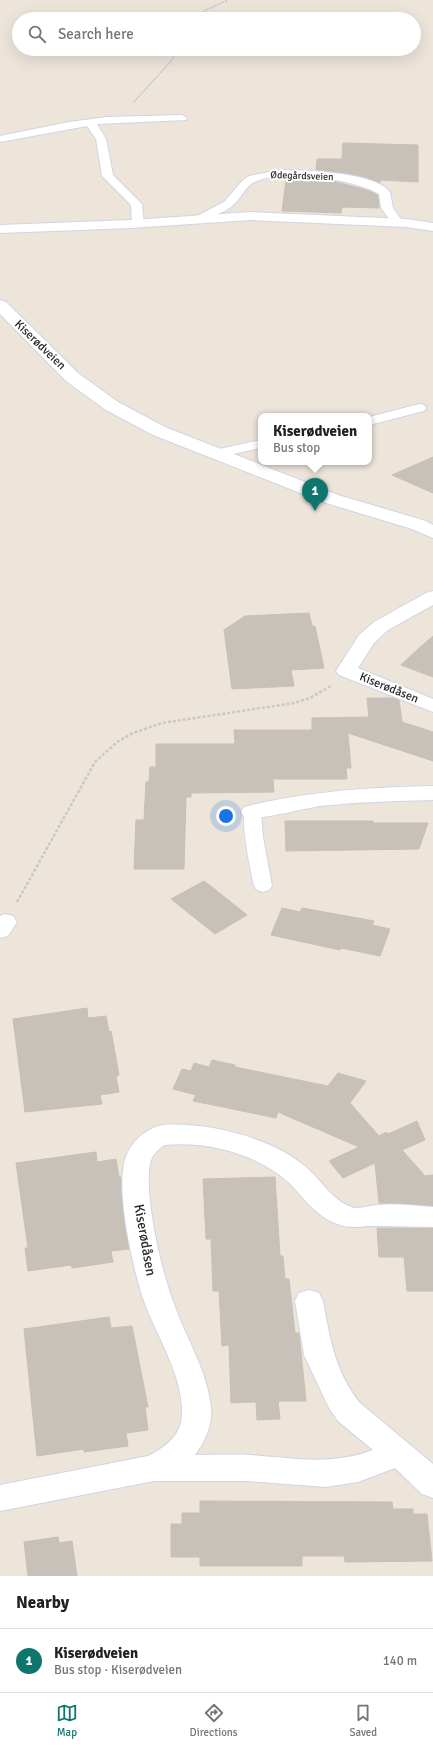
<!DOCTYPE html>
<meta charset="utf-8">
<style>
:root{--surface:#fff;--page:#f6f6f6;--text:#202124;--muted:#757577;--line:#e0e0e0;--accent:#0f766e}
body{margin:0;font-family:Signika,sans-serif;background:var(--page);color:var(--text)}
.you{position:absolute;left:226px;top:816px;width:14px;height:14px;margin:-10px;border:3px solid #fff;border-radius:50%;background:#1a73e8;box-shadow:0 0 0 6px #1a73e833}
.badge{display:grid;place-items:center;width:26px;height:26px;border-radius:50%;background:var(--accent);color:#fff;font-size:13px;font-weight:700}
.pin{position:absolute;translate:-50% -33px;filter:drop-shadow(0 1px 2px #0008)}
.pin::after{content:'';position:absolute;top:21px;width:14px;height:12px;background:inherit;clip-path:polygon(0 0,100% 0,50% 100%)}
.popup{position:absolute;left:258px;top:413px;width:114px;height:52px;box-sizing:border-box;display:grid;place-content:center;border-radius:8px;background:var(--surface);filter:drop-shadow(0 1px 3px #0005);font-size:13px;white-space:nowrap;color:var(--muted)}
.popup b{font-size:15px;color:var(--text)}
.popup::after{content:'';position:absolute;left:50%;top:100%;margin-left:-8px;border:8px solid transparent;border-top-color:var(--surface)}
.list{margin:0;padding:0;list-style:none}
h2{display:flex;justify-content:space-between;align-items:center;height:52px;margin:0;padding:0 16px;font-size:17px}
h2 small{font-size:13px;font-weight:400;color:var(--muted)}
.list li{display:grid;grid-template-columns:26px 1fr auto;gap:12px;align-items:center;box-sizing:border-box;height:64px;padding:0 16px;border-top:1px solid var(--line)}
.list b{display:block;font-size:15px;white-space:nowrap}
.list p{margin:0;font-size:13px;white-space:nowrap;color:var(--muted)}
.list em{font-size:13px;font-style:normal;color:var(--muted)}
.icon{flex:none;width:22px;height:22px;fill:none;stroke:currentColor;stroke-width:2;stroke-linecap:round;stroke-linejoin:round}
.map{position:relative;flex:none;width:433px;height:1576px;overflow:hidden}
.search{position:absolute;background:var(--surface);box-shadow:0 4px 16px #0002;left:12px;right:12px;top:12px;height:44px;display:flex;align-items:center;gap:10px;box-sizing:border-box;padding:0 14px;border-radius:22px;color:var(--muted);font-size:15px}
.sheet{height:116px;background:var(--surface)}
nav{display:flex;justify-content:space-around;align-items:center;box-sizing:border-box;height:56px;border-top:1px solid var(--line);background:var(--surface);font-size:11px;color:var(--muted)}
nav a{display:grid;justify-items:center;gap:2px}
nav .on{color:var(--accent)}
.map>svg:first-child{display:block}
</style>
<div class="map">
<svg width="433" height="1576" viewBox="0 0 433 1576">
<rect width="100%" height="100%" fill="#ede4da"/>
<path fill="#c8c1ba" stroke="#c9c0b4" d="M 343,143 L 418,145 L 418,182 L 380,180 L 380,183 L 355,175 L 316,170 L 317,159 L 342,159 Z
M 315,179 L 336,182 L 367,190 L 378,195 L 379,208 L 342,207 L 341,213 L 282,211 L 286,180 L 315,181 Z
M 433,457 L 433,493 L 392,475 Z
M 309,613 L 312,626 L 315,626 L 324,668 L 291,670 L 294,686 L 232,689 L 224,630 L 245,616 Z
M 433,636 L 433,677 L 401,665 L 417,650 Z
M 367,698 L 393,698 L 399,700 L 402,722 L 433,732 L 433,761 L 348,733 L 351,768 L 346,768 L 347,779 L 273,779 L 274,792 L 191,793 L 191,797 L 186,797 L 184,869 L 134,869 L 136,820 L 144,820 L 146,782 L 149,782 L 150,767 L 156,767 L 156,744 L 235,744 L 234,730 L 312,730 L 312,718 L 369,717 Z
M 285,821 L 373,821 L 373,823 L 428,823 L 419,849 L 286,851 Z
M 204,881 L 212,887 L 247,915 L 215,934 L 171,899 Z
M 282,908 L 300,912 L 302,908 L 341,915 L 374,921 L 372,925 L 390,929 L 380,956 L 341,948 L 340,950 L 271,935 Z
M 87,1008 L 88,1018 L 106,1016 L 109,1032 L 111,1031 L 119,1075 L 116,1076 L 119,1092 L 100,1095 L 102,1104 L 25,1112 L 13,1019 Z
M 212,1060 L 235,1065 L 235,1067 L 328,1086 L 338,1073 L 366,1081 L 350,1103 L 379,1136 L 386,1132 L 388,1134 L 417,1121 L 425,1140 L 402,1150 L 425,1176 L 433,1175 L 433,1206 L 379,1203 L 375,1163 L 343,1178 L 329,1161 L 359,1147 L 278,1112 L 276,1118 L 218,1106 L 193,1101 L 196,1095 L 173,1089 L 182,1069 L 191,1071 L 194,1063 L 209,1067 Z
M 96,1152 L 97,1162 L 116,1159 L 119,1177 L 121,1177 L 123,1213 L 129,1249 L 111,1251 L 113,1262 L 72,1268 L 71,1265 L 28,1271 L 25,1248 L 28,1248 L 16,1163 Z
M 275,1177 L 280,1256 L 283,1256 L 285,1279 L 289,1279 L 295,1333 L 299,1333 L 306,1401 L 278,1401 L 280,1419 L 257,1420 L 256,1402 L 231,1403 L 229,1345 L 222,1346 L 219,1291 L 213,1291 L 211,1239 L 206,1239 L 203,1179 Z
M 377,1228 L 433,1228 L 433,1291 L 407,1291 L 404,1257 L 379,1257 Z
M 109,1317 L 111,1328 L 132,1326 L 148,1407 L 145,1407 L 148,1430 L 126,1433 L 128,1446 L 84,1452 L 84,1449 L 37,1456 L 24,1329 Z
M 200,1501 L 392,1502 L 393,1509 L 413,1509 L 413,1514 L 427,1514 L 432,1561 L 345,1562 L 344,1556 L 302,1556 L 302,1566 L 200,1566 L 200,1557 L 171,1557 L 171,1524 L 182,1524 L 182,1513 L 200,1513 Z
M 58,1537 L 59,1543 L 72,1541 L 77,1576 L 28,1576 L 24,1542 Z"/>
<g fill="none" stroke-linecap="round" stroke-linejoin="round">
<defs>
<path id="lane" d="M 182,115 L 187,118 L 186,120 L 97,124 L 106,139 L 113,175 L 142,204 L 144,224 L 138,227 L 132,224 L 131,205 L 102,176 L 96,139 L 87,126 L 0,142 L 0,136 L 69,122 L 107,117 Z
M 280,170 C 304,170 375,172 390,192 L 393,208 L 403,222 L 397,225 L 393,224 L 381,208 L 379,194 C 354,179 283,169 257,181 C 245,185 241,200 231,207 C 222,213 211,217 201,221 L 197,222 L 191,219 L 224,202 L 243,180 L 249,176 Z
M 419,404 L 424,405 L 426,408 L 424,411 L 369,425 L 369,417 Z
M 261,440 L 261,448 L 215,458 L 210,457 L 208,454 L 210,451 Z
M 252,807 L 258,808 L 261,812 L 263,837 L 272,886 L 269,890 L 263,892 L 257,890 L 254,886 C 251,871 239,819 246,808 Z"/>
<path id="street" d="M 251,212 L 406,219 L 433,223 L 433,231 L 406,227 L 251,220 L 131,228 L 0,233 L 0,225 L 131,220 Z
M 0,300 L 6,302 L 78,373 L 118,402 L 165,427 L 338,495 L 426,521 L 433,525 L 433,538 L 412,529 L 326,503 L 153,435 L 106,410 L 66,381 L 0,314 Z
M 433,591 L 433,605 L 388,630 L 374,643 L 358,668 L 433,699 L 433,712 L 339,675 L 336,671 L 359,635 L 374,622 L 426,593 Z
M 433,786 L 433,800 C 395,801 357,802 320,806 C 301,809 258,821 244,817 L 241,812 L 244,807 L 252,805 C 312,791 372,787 433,786 Z
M 5,914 L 13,916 L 17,922 L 8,936 L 0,938 L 0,916 Z
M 162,1125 C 207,1122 271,1137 306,1167 C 320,1179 332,1200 351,1207 C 359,1210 370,1205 378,1205 C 396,1203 415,1206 433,1207 L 433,1227 C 416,1227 399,1226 382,1226 C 365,1225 353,1230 337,1224 C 315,1216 303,1196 287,1181 C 255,1153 206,1141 165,1145 C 158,1149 152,1155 150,1164 C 144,1195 161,1270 173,1301 C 185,1337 207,1369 211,1407 C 213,1424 205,1442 195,1455 C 213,1455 231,1454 250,1455 C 293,1458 331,1466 373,1450 L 338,1421 L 329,1408 L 304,1355 L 295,1301 L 299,1293 L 309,1290 L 319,1293 L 323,1301 C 330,1339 335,1372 360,1403 L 433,1464 L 433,1498 L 422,1494 L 395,1468 L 358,1482 L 325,1487 L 247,1481 L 154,1481 L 0,1511 L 0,1485 L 148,1456 C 162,1449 178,1438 181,1422 C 188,1384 157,1337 144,1301 C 133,1270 117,1196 124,1164 C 128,1144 143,1130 162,1125 Z"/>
</defs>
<use href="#lane" stroke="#d0d5e4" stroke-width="2"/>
<use href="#street" stroke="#d0d5e4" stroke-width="2"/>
<path stroke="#c8c8c8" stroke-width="1.5" stroke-dasharray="2 1" stroke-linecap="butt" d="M 194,19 L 206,10 L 228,0
M 134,102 L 171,61 L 178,49"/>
<path stroke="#c8c8c8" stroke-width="2.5" stroke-dasharray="3 2" stroke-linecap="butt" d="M 17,902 L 95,762 L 117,742 L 133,733 L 162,723 L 294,703 L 310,698 L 331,686"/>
<use href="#lane" fill="#fff" fill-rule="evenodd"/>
<use href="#street" fill="#fff" fill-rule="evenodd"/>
</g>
<g text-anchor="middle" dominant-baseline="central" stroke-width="4" stroke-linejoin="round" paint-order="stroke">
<g font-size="10" fill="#2a2a2a" stroke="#fff">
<text transform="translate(302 176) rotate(2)">Ødegårdsveien</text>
</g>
<g font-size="12" fill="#2a2a2a" stroke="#fff">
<text transform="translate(40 345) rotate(44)">Kiserødveien</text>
<text transform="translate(389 688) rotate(22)">Kiserødåsen</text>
</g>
<g font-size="14" fill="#2a2a2a" stroke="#fff">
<text transform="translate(145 1240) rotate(80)">Kiserødåsen</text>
</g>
</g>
</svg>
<div class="you"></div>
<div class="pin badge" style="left:315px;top:511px">1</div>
<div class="popup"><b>Kiserødveien</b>Bus stop</div>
<div class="search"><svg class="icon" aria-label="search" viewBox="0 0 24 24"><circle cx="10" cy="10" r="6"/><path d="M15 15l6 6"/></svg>Search here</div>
</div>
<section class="sheet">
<h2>Nearby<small></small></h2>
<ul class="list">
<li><span class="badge">1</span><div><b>Kiserødveien</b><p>Bus stop · Kiserødveien</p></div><em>140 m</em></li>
</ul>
</section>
<nav>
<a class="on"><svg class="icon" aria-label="map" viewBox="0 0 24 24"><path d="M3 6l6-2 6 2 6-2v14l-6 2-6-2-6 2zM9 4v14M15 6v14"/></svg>Map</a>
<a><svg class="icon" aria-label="directions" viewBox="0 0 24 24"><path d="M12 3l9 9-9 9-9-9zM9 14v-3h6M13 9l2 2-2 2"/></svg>Directions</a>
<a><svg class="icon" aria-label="saved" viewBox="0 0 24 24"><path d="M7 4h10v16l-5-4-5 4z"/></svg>Saved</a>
</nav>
